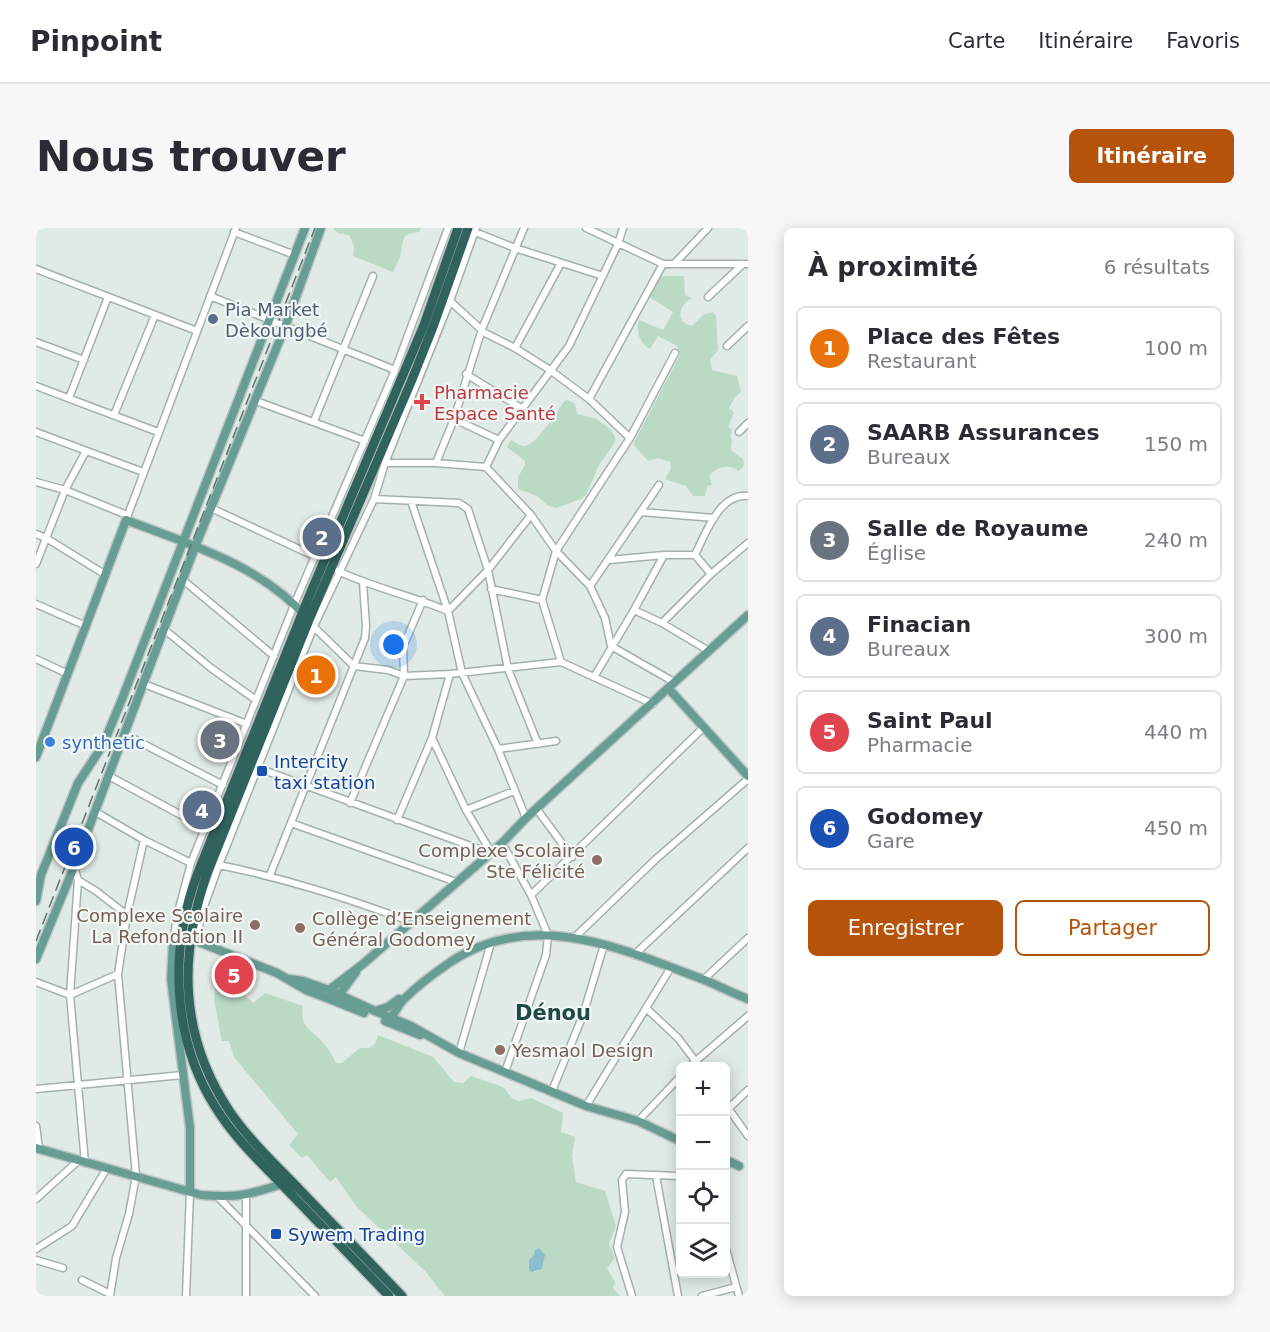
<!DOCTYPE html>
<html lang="fr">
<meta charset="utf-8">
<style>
:root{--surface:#fff;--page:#f7f7f7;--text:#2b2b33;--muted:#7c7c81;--line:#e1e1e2;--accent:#b45309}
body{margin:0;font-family:"DejaVu Sans",sans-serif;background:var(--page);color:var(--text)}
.controls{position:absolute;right:18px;bottom:18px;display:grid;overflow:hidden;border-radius:9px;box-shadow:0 3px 15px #0003}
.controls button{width:54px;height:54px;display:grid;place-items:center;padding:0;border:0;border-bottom:2px solid var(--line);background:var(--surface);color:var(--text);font:30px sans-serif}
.you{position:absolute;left:358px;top:417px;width:21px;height:21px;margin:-15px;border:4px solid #fff;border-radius:50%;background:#1a73e8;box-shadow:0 0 0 9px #1a73e833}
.badge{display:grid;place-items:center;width:39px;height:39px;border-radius:50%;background:var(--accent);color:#fff;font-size:20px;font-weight:700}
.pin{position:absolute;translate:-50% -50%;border:3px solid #fff;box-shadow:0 2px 6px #0006}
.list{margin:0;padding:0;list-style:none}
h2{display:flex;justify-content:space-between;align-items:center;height:78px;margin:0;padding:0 24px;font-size:26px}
h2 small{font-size:20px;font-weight:400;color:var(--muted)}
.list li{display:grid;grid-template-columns:39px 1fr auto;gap:18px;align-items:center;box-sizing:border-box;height:84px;margin:0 12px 12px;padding:0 12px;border:2px solid var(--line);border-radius:9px}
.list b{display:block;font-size:22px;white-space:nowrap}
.list p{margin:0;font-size:20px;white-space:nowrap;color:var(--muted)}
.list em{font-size:20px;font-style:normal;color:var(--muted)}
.actions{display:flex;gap:12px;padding:18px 24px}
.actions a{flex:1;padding:14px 0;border:2px solid var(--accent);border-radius:9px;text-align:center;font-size:21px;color:var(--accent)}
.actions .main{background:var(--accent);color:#fff}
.icon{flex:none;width:33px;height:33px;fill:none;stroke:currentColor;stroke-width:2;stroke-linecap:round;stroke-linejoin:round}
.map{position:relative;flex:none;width:712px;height:1068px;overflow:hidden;border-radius:9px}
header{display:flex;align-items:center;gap:36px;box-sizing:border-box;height:84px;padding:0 30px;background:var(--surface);border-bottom:2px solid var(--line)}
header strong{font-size:28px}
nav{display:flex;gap:33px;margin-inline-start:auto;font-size:21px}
.intro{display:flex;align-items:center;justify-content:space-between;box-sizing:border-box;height:144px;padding:0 36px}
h1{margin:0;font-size:42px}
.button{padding:15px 27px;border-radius:9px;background:var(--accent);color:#fff;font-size:21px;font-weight:700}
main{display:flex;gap:36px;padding:0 36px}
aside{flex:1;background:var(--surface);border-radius:9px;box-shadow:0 3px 15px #0003}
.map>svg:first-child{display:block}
</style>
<header>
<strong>Pinpoint</strong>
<nav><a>Carte</a><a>Itinéraire</a><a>Favoris</a></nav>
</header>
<div class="intro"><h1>Nous trouver</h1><a class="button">Itinéraire</a></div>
<main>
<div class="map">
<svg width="712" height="1068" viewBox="0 0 712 1068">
<rect width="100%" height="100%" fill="#e0eae6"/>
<path fill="#badac5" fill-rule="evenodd" d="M 297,0 L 385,0 L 383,4 C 365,6 368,10 365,24 C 364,31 360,38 357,44 L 317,28 L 318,18 L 313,7 L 302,5 Z
M 624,48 L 648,48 L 649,67 L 656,70 C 643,77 638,94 656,98 L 667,87 L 677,84 L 680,88 L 682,122 L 674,132 L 676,142 L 701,148 L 705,164 L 699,169 L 693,180 L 698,184 L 692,199 L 696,202 L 694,208 L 696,211 L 695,222 L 707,231 C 709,237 708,240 702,243 C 694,235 679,239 673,248 L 676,257 L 671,258 L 669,268 L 657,268 L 650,258 L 629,251 L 635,241 L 634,234 L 622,230 L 612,233 L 597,216 L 644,127 L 641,118 L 622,108 L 614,121 C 604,116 599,102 603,92 L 627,102 L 637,84 L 612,68 Z
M 532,172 L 539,176 L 541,186 L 561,191 L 575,202 L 579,209 L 579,214 L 563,237 L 550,267 L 545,271 L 520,280 L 511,277 L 501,268 L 482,261 L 482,249 L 489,237 L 489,233 L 471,219 L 475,212 C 479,214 484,218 489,218 C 501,216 521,184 528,173 Z
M 180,754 L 203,762 L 217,775 L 229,765 L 267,778 C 263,802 277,801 290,818 C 294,823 297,829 300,835 L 306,835 L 324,820 L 333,820 L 339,816 L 342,807 L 397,829 L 418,854 L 427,855 L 435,848 L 467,859 L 477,871 L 483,873 L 495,870 L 527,885 L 525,904 L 539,909 L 536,928 L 540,954 L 569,963 L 580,998 L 573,1016 L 579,1030 L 571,1040 L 579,1054 L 577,1060 L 584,1068 L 409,1068 L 389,1043 L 320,978 L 300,949 L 294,954 L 271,927 L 266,930 L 253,917 L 262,906 L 198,829 L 193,813 L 186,813 L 178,772 ZM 499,1025 L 509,1027 L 506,1041 L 498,1044 L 493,1042 C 492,1030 494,1033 499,1025 Z"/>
<path fill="#8bbecc" d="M 503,1020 L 509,1027 L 506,1041 L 496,1044 L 493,1042 L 493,1032 L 498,1027 L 499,1022 Z"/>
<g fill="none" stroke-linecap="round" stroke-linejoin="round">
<defs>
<path id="minor" d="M 550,0 L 627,36 L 712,36
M 198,4 L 259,27
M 439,4 L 479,20 L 567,48
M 638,36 L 672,0
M 0,41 L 161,103
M 174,68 L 359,142
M 672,69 L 707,36
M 414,73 L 449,105 L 479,120 L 514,142 L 553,171 L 594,210
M 0,114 L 48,132
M 691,118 L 712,98
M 479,120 L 525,35
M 430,146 L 485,180
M 0,158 L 122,204
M 33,170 L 72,69
M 553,171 L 627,36
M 220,173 L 329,213
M 78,187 L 119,87
M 418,191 L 463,212
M 278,193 L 337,48
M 0,204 L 107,244
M 703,204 L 712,195
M 349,235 L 400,235 L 450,239 L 495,287 L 520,323 L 554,358 L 569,390 L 575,418 L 638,454
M 400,235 L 418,191 L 446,101 L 488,0
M 450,239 L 463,212 L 533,118 L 582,16 L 587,0
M 0,254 L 29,262 L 91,287
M 338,271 L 423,275 L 432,281 L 452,342 L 472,441 L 502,516
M 375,273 L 412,383 L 426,445 L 462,521 L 490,590
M 175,280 L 280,329
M 605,284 L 678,290
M 90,292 L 200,0
M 0,306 L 10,310 L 70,347
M 659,327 C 669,307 683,265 712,268
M 573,332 L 628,327 L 659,327 L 675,346
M 0,336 L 29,262 L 50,223
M 302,343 C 338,360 376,368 412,383
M 147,352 L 238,428
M 554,358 L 623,257
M 455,361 L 506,372
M 0,376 L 50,398
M 598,382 L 626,395 L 673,423
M 412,383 L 452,342 L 495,287
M 626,395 L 675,346 L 712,315
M 276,397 L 318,438 L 352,442 L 368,448 L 414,446 L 525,434 L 617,476
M 129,402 L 175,440 L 220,472
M 0,431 L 32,446
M 525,434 L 506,372 L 520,323 L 594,210 L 639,125
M 558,449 L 598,382 L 628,327
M 108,456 L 211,496
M 88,506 L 187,557
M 396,510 L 430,582 L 455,624
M 462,521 L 520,513
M 222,540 L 443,621 L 446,623 L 448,630
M 73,548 L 169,600
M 314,575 L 368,448 L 367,419 L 387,372
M 500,580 L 536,629
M 430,582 L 478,563
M 58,583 L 108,612 L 155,635
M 361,592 L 396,510 L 414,446
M 255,595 L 420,654
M 466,615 L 495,667 L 512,707 L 510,727 L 469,844
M 183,637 C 252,651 310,670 376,694
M 38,639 L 42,652 L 34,767 L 49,935
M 234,647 L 329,410 L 330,398 L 327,355
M 42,652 L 60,663 L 91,687
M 495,667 L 667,500
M 538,710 L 620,631 L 712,551
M 160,713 L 166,684 L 183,637 L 278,398 L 338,271 L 349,235 L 414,73 L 440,0
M 137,716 L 141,688 L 155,635 L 258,377 L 359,142 L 412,0
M 598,727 L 712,620
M 667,752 L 712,710
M 0,754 L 34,767 L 82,746
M 610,780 L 642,810 L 663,838
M 423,825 L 455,715
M 654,838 L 712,788
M 0,861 L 147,847
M 516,863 L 547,787 L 568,717
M 690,877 L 712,908
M 550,878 L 634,741
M 692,881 L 712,862
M 602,893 L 644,849
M 0,898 L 3,921
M 620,948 L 642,1068
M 181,968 L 279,1068
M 210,968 L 210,1068
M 0,971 L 42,933
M 0,1021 L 36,998 L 71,940
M 690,1021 L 703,1068
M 0,1032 L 27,1040
M 46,1052 L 74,1066
M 74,1068 L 80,1030 L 93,986 L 100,948 L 82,746 L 91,687 L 108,612
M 150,1068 L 154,964
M 596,1068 L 581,1019 L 589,984 L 586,952 L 590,946 L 644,948
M 666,1068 L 700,1059"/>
<path id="major" d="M 633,461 L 712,548
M 0,529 L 90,292 C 153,316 225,337 271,390
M 0,673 L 5,647 L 42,555 L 67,517 L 86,471 L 269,0
M 0,731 L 38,639 L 159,319 L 249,99 L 285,0
M 253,751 L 267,753 L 293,762 L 339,783 L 352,779 L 363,771
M 293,762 L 327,736 L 466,615 L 490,590 L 712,387
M 296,772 L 328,785
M 339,783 L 375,798 L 423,825 L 550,878 L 602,893 L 644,913
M 349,793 L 384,807
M 351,794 C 357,789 361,779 367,772 C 381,758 397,746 413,735 C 495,679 584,720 666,751 C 681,757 696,765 712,771
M 0,920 L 165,967 C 201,970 212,967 246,956
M 690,932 L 703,938
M 154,964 L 154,900 L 135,751 L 137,716 L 160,713 L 241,745 L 270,762 L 296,772 L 301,770 L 320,744"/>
<path id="highway" d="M 353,1068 C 321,1035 290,1002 258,969 C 231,940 201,914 180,880 C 136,811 133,722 161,647 L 272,371 L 388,97 L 422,0
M 366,1068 C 332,1033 298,997 264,962 C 240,937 214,913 194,884 C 143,808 142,727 172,643 L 273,392 L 375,154 L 397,99 L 432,0"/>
</defs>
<use href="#minor" stroke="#a3b1ad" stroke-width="9"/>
<use href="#major" stroke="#bdc4c2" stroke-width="11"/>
<use href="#highway" stroke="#bdc4c2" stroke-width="12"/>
<use href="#minor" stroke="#fff" stroke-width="6"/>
<use href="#major" stroke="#679d92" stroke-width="8"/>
<use href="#highway" stroke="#30635c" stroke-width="9"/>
<path stroke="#5c7570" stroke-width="1.5" stroke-dasharray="12 6" stroke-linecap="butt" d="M 0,713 L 279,0"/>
</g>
<circle fill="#5c6f8a" stroke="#f0f7f4" stroke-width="2" cx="177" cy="91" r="6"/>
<path fill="#e0444e" stroke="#f0f7f4" stroke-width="2" d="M383 165h6v6h6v6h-6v6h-6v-6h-6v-6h6z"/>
<circle fill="#3f7fe0" stroke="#f0f7f4" stroke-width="2" cx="14" cy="514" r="6"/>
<g fill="#1a4fb4" stroke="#f0f7f4" stroke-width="2">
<rect x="220" y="537" width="12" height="12" rx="3"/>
<rect x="234" y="1000" width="12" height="12" rx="3"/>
</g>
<g fill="#8d6e63" stroke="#f0f7f4" stroke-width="2">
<circle cx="561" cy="632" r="6"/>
<circle cx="219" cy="697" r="6"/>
<circle cx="264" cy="700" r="6"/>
<circle cx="464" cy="822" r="6"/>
</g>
<g text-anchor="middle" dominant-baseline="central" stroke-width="4.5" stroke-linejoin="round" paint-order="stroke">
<g font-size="18" fill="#4e5e75" stroke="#f0f7f4" text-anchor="start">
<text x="189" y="81">Pia Market<tspan x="189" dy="21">Dèkoungbé</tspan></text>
</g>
<g font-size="18" fill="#be3a42" stroke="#f0f7f4" text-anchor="start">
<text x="398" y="164">Pharmacie<tspan x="398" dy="21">Espace Santé</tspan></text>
</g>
<g font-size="18" fill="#366cbe" stroke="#f0f7f4" text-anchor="start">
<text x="26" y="514">synthetic</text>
</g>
<g font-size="18" fill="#164399" stroke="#f0f7f4" text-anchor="start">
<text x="238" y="533">Intercity<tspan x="238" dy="21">taxi station</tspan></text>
<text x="252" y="1006">Sywem Trading</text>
</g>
<g font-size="18" fill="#785e54" stroke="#f0f7f4" text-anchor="end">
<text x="549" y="622">Complexe Scolaire<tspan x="549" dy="21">Ste Félicité</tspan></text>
<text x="207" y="687">Complexe Scolaire<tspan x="207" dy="21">La Refondation II</tspan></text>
<text x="276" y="690" text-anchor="start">Collège d’Enseignement<tspan x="276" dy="21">Général Godomey</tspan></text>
<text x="476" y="822" text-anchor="start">Yesmaol Design</text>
</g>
<g font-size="21" font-weight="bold" fill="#1f4942" stroke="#f0f7f4">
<text x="517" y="785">Dénou</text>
</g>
</g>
</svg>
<div class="controls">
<button>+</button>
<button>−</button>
<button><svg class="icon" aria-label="locate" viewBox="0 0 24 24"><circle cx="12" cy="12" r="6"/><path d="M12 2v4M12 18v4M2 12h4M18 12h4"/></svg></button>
<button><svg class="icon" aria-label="layers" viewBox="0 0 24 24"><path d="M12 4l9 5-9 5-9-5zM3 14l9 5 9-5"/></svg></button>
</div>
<div class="you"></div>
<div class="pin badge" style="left:280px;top:447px;background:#e8710a">1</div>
<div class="pin badge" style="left:286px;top:309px;background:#5c6f8a">2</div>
<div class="pin badge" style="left:184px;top:512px;background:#6b7280">3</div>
<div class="pin badge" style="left:166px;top:582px;background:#5c6f8a">4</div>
<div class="pin badge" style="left:198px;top:747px;background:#e0444e">5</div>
<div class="pin badge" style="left:38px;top:619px;background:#1a4fb4">6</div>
</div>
<aside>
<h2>À proximité<small>6 résultats</small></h2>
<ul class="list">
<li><span class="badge" style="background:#e8710a">1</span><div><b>Place des Fêtes</b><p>Restaurant</p></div><em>100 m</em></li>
<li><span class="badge" style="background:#5c6f8a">2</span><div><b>SAARB Assurances</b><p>Bureaux</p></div><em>150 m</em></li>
<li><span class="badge" style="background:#6b7280">3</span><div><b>Salle de Royaume</b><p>Église</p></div><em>240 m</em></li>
<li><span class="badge" style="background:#5c6f8a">4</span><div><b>Finacian</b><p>Bureaux</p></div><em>300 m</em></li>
<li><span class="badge" style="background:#e0444e">5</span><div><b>Saint Paul</b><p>Pharmacie</p></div><em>440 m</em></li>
<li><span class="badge" style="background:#1a4fb4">6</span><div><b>Godomey</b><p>Gare</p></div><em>450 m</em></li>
</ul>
<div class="actions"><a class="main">Enregistrer</a><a>Partager</a></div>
</aside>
</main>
